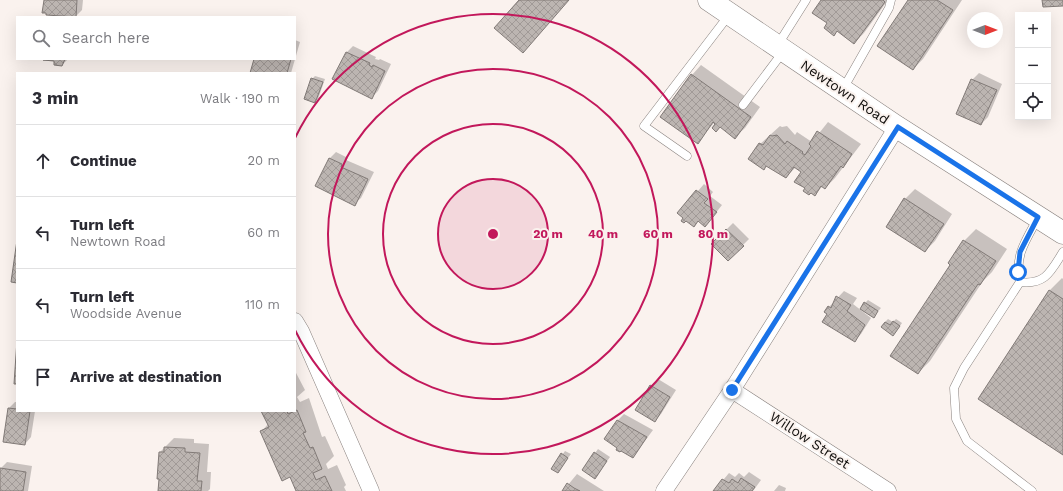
<!DOCTYPE html>
<meta charset="utf-8">
<style>
:root{--surface:#fff;--page:#f2f2f3;--text:#2b2b33;--muted:#7c7c81;--line:#e1e1e2}
body{margin:0;font-family:"Work Sans",sans-serif;background:var(--page);color:var(--text)}
.controls{position:absolute;right:12px;top:12px;display:grid;overflow:hidden;border-radius:0px;box-shadow:0 4px 16px #0002}
.controls button{width:36px;height:36px;display:grid;place-items:center;padding:0;border:0;border-bottom:1px solid var(--line);background:var(--surface);color:var(--text);font:20px sans-serif}
.compass{position:absolute;left:967px;top:12px;width:36px;height:36px;border-radius:50%;background:var(--surface);box-shadow:0 4px 16px #0002;rotate:90deg}
.stop{position:absolute;width:12px;height:12px;margin:-9px;border:3px solid #1a73e8;border-radius:50%;background:#fff}
.stop.end{background:#1a73e8;border-color:#fff;box-shadow:0 1px 4px #0008}
.list{margin:0;padding:0;list-style:none}
h2{display:flex;justify-content:space-between;align-items:center;height:52px;margin:0;padding:0 16px;font-size:17px}
h2 small{font-size:13px;font-weight:400;color:var(--muted)}
.list li{display:grid;grid-template-columns:26px 1fr auto;gap:12px;align-items:center;box-sizing:border-box;height:72px;padding:0 16px;border-top:1px solid var(--line)}
.list b{display:block;font-size:15px;white-space:nowrap}
.list p{margin:0;font-size:13px;white-space:nowrap;color:var(--muted)}
.list em{font-size:13px;font-style:normal;color:var(--muted)}
.icon{flex:none;width:22px;height:22px;fill:none;stroke:currentColor;stroke-width:2;stroke-linecap:round;stroke-linejoin:round}
.map{position:relative;flex:none;width:1063px;height:491px;overflow:hidden}
.search{position:absolute;background:var(--surface);box-shadow:0 4px 16px #0002;left:16px;top:16px;width:280px;height:44px;display:flex;align-items:center;gap:10px;box-sizing:border-box;padding:0 14px;border-radius:0px;color:var(--muted);font-size:15px}
.panel{position:absolute;background:var(--surface);box-shadow:0 4px 16px #0002;left:16px;top:72px;width:280px;height:340px;border-radius:0px}
.map>svg:first-child{display:block}
</style>
<div class="map">
<svg width="1063" height="491" viewBox="0 0 1063 491">
<defs>
<pattern id="building-cross-hatch" width="8" height="8" patternUnits="userSpaceOnUse"><rect width="8" height="8" fill="#bcb5b1"/><path d="M0 0l8 8M0 8l8-8" fill="none" stroke="#a19a97"/></pattern>
</defs>
<rect width="100%" height="100%" fill="#faf2ee"/>
<path fill="#0003" d="M 45,0 L 83,0 L 82,10 L 75,17 Z
M 823,0 L 888,0 L 864,33 L 854,43 L 838,30 L 834,34 L 829,23 Z
M 909,0 L 962,0 L 923,59 L 913,69 Z
M 295,40 L 300,42 L 291,73 L 251,73 L 255,59 L 295,59 Z
M 353,46 L 376,57 L 375,59 L 379,60 L 380,59 L 391,64 L 378,91 L 372,97 L 334,79 L 347,52 Z
M 47,59 L 68,59 L 62,65 L 55,60 Z
M 701,65 L 760,107 L 745,128 L 735,137 L 715,122 L 697,142 L 692,75 Z
M 979,73 L 1002,84 L 988,117 L 981,124 L 972,80 Z
M 315,76 L 325,79 L 318,99 L 315,102 L 312,79 Z
M 828,122 L 861,144 L 835,178 L 825,188 L 823,186 L 815,194 L 806,188 L 803,171 L 796,167 L 786,177 L 767,165 L 764,169 L 750,159 L 760,144 L 780,126 L 782,127 L 787,126 L 795,135 L 797,132 L 812,142 Z
M 336,152 L 348,158 L 346,160 L 374,172 L 361,198 L 354,204 L 330,158 Z
M 704,184 L 713,192 L 710,196 L 722,205 L 711,219 L 699,221 L 694,225 L 679,213 Z
M 915,189 L 952,214 L 935,241 L 925,251 L 905,199 Z
M 733,223 L 749,239 L 728,260 L 712,244 Z
M 976,229 L 1007,249 L 992,272 L 983,281 L 930,361 L 918,373 L 951,265 L 964,241 Z
M 1062,278 L 1063,279 L 1063,454 L 979,399 L 1050,290 Z
M 844,291 L 857,298 L 853,304 L 871,318 L 861,334 L 855,340 L 829,307 Z
M 868,300 L 881,308 L 874,316 L 865,303 Z
M 888,319 L 893,322 L 896,319 L 902,323 L 896,332 L 885,322 Z
M 295,371 L 305,390 L 297,397 L 300,402 L 309,398 L 322,437 L 325,436 L 334,456 L 326,464 L 328,469 L 337,465 L 346,485 L 344,487 L 346,491 L 297,491 L 290,476 L 262,431 L 268,424 L 263,411 L 295,411 Z
M 658,379 L 676,390 L 661,414 L 655,421 L 651,386 Z
M 15,402 L 17,402 L 17,411 L 35,411 L 31,437 L 25,444 L 4,441 L 9,408 Z
M 624,414 L 653,430 L 633,457 L 621,450 L 618,420 Z
M 174,438 L 194,439 L 194,443 L 209,444 L 207,472 L 211,472 L 210,489 L 208,491 L 159,491 L 160,452 Z
M 598,449 L 610,457 L 595,478 L 583,470 Z
M 565,451 L 571,454 L 560,469 L 552,469 Z
M 7,462 L 32,466 L 28,491 L 0,491 L 0,469 Z
M 749,472 L 761,480 L 753,491 L 714,491 L 729,473 L 735,477 L 739,473 L 744,477 Z
M 577,474 L 604,491 L 563,491 Z
M 779,485 L 786,488 L 785,491 L 774,491 Z"/>
<path fill="url(#building-cross-hatch)" stroke="#817a77" d="M 44,0 L 77,0 L 76,17 L 46,15 L 46,13 L 42,13 Z
M 519,0 L 569,0 L 523,53 L 494,28 Z
M 821,0 L 883,0 L 885,2 L 854,44 L 837,31 L 834,36 L 824,28 L 827,23 L 812,13 Z
M 908,0 L 937,0 L 953,10 L 913,70 L 877,46 Z
M 1042,0 L 1063,0 L 1063,6 L 1043,7 Z
M 346,52 L 370,63 L 369,65 L 372,67 L 373,65 L 385,71 L 372,99 L 332,79 Z
M 65,59 L 62,66 L 54,65 L 54,61 L 43,60 Z
M 254,59 L 291,59 L 287,73 L 250,73 Z
M 691,74 L 751,117 L 735,139 L 720,127 L 716,132 L 712,128 L 715,124 L 713,122 L 698,144 L 660,117 Z
M 311,78 L 323,82 L 315,103 L 304,99 Z
M 971,79 L 997,90 L 981,125 L 956,114 Z
M 817,131 L 852,154 L 843,168 L 841,166 L 825,189 L 821,186 L 815,196 L 811,193 L 809,195 L 803,191 L 805,188 L 794,182 L 801,172 L 794,167 L 786,178 L 766,166 L 764,170 L 748,159 L 759,143 L 763,145 L 770,135 L 772,136 L 777,135 L 785,144 L 787,141 L 803,152 L 802,153 L 805,155 L 811,146 L 809,144 Z
M 329,158 L 342,164 L 341,167 L 368,179 L 355,206 L 315,186 Z
M 696,190 L 708,199 L 704,203 L 717,212 L 705,227 L 698,221 L 694,227 L 686,221 L 684,223 L 681,221 L 683,218 L 677,213 Z
M 904,198 L 944,224 L 925,252 L 886,227 Z
M 726,229 L 744,246 L 728,261 L 711,244 Z
M 17,240 L 17,283 L 11,282 Z
M 963,240 L 996,261 L 980,285 L 978,284 L 918,374 L 890,356 L 950,265 L 948,263 Z
M 1049,290 L 1063,299 L 1063,455 L 978,399 Z
M 836,296 L 851,305 L 847,311 L 865,325 L 855,342 L 822,322 L 827,314 L 824,312 L 828,306 L 831,308 Z
M 864,302 L 878,311 L 874,318 L 860,309 Z
M 893,321 L 900,326 L 893,336 L 881,327 L 885,322 L 890,325 Z
M 17,340 L 17,384 L 14,384 Z
M 650,385 L 670,397 L 655,422 L 635,410 Z
M 8,408 L 17,409 L 17,411 L 30,411 L 25,445 L 3,442 Z
M 297,410 L 306,432 L 303,433 L 310,448 L 313,447 L 322,469 L 313,473 L 316,480 L 325,476 L 332,491 L 296,491 L 290,477 L 282,481 L 260,431 L 269,427 L 261,411 L 287,411 L 288,414 Z
M 617,420 L 647,437 L 633,458 L 621,451 L 620,452 L 616,450 L 617,448 L 604,439 Z
M 164,447 L 185,448 L 185,452 L 200,453 L 197,481 L 202,481 L 201,491 L 158,491 L 159,479 L 157,479 L 159,452 L 164,452 Z
M 594,452 L 607,461 L 595,479 L 582,470 Z
M 561,453 L 568,458 L 558,473 L 551,469 Z
M 0,468 L 26,472 L 23,491 L 0,491 Z
M 741,478 L 755,487 L 752,491 L 713,491 L 722,479 L 729,483 L 732,479 L 738,483 Z
M 567,483 L 574,488 L 580,491 L 562,491 Z"/>
<g fill="none" stroke-linecap="round" stroke-linejoin="round">
<defs>
<path id="lane" d="M 777,46 L 806,0
M 843,89 L 889,8 L 891,0
M 743,105 L 783,52
M 687,156 L 644,126 L 729,15
M 1038,218 C 1026,240 1014,256 1020,282 C 1046,285 1051,271 1063,252
M 1020,282 L 964,368 L 954,388 L 956,419 L 967,441 L 1032,491"/>
<path id="street" d="M 295,321 L 301,331 L 371,491
M 732,390 L 888,491
M 664,491 L 732,390 L 897,127"/>
<path id="secondary" d="M 709,0 L 897,127 L 1063,233"/>
</defs>
<use href="#lane" stroke="#89827f" stroke-width="9"/>
<use href="#street" stroke="#89827f" stroke-width="17"/>
<use href="#secondary" stroke="#89827f" stroke-width="23"/>
<use href="#lane" stroke="#fff" stroke-width="8"/>
<use href="#street" stroke="#fff" stroke-width="16"/>
<use href="#secondary" stroke="#fff" stroke-width="22"/>
</g>
<g fill="none" stroke-linecap="round" stroke-linejoin="round">
<path stroke="#1a73e8" stroke-width="5" d="M 732,390 L 898,127 L 1038,217 L 1020,252 L 1018,272"/>
</g>
<circle cx="493" cy="234" r="55" fill="#c2185b" fill-opacity=".12"/>
<g fill="none" stroke="#c2185b" stroke-width="2">
<circle cx="493" cy="234" r="55"/>
<circle cx="493" cy="234" r="110"/>
<circle cx="493" cy="234" r="165"/>
<path d="M295 138A220 220 0 1 1 295 330"/>
</g>
<g text-anchor="middle" dominant-baseline="central" stroke-width="4" stroke-linejoin="round" paint-order="stroke">
<g font-size="14" fill="#110f0d" stroke="#faf2ee">
<text transform="translate(845 92) rotate(34)">Newtown Road</text>
<text transform="translate(810 440) rotate(33)">Willow Street</text>
</g>
</g>
<circle cx="493" cy="234" r="6" fill="#c2185b" stroke="#faf2ee" stroke-width="2"/>
<g font-size="12" text-anchor="middle" font-weight="bold" fill="#c2185b" stroke="#faf2ee" stroke-width="4" stroke-linejoin="round" paint-order="stroke">
<text x="548" y="238">20 m</text>
<text x="603" y="238">40 m</text>
<text x="658" y="238">60 m</text>
<text x="713" y="238">80 m</text>
</g>
</svg>
<div class="controls">
<button>+</button>
<button>−</button>
<button><svg class="icon" aria-label="locate" viewBox="0 0 24 24"><circle cx="12" cy="12" r="6"/><path d="M12 2v4M12 18v4M2 12h4M18 12h4"/></svg></button>
</div>
<svg class="compass" viewBox="-18 -18 36 36"><path d="M0-13l5 13h-10z" fill="#e53935"/><path d="M0 13l5-13h-10z" fill="#7c7c81"/></svg>
<div class="stop" style="left:1018px;top:272px"></div>
<div class="stop end" style="left:732px;top:390px"></div>
<div class="search"><svg class="icon" aria-label="search" viewBox="0 0 24 24"><circle cx="10" cy="10" r="6"/><path d="M15 15l6 6"/></svg>Search here</div>
<section class="panel">
<h2>3 min<small>Walk · 190 m</small></h2>
<ul class="list">
<li><svg class="icon" aria-label="ahead" viewBox="0 0 24 24"><path d="M12 20V5M6 11l6-6 6 6"/></svg><div><b>Continue</b></div><em>20 m</em></li>
<li><svg class="icon" aria-label="left" viewBox="0 0 24 24"><path d="M17 20v-9H6M10 6l-5 5 5 5"/></svg><div><b>Turn left</b><p>Newtown Road</p></div><em>60 m</em></li>
<li><svg class="icon" aria-label="left" viewBox="0 0 24 24"><path d="M17 20v-9H6M10 6l-5 5 5 5"/></svg><div><b>Turn left</b><p>Woodside Avenue</p></div><em>110 m</em></li>
<li><svg class="icon" aria-label="arrive" viewBox="0 0 24 24"><path d="M6 21V4h12l-3 4 3 4H6"/></svg><div><b>Arrive at destination</b></div></li>
</ul>
</section>
</div>
